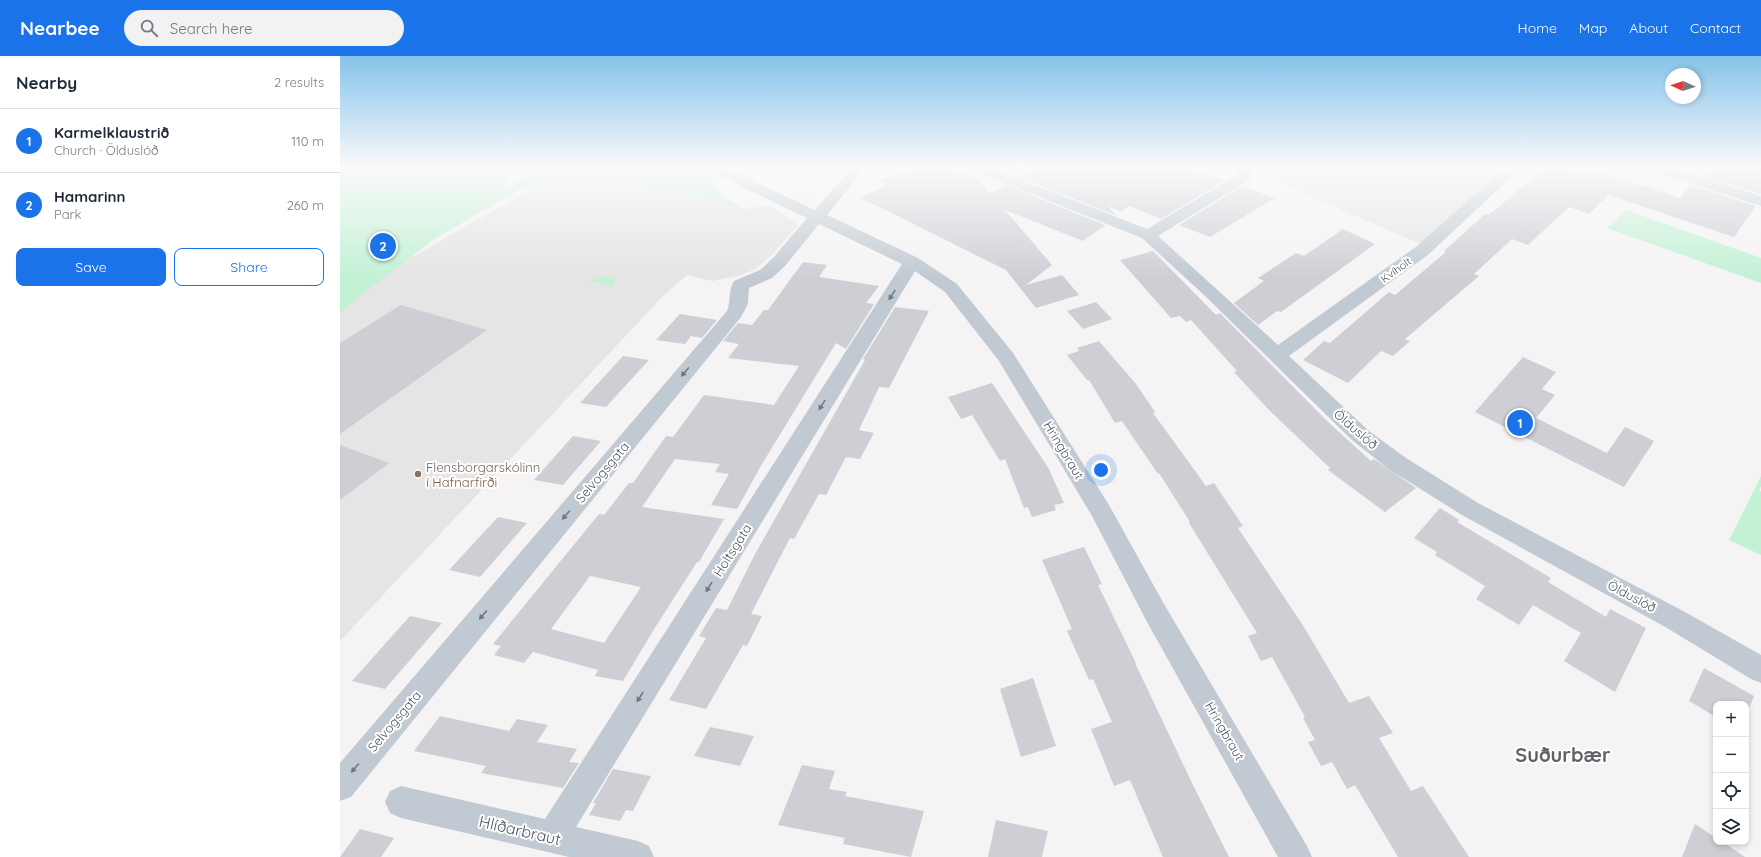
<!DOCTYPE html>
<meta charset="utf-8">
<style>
:root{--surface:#fff;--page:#f2f2f3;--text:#1f2937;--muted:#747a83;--line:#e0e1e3;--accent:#1a73e8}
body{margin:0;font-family:Quicksand,sans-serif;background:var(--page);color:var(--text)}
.controls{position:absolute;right:12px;bottom:12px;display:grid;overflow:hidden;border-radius:8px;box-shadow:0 2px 6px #0003}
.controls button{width:36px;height:36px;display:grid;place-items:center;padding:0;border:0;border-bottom:1px solid var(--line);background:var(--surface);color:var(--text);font:20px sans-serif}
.compass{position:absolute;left:1325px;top:12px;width:36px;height:36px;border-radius:50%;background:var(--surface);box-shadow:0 2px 6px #0003;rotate:273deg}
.you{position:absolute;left:761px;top:414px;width:14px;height:14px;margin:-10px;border:3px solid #fff;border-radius:50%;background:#1a73e8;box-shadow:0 0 0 6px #1a73e833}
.badge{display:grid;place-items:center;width:26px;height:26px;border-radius:50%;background:var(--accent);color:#fff;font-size:13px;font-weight:700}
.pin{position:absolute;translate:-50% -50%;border:2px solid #fff;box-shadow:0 1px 4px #0006}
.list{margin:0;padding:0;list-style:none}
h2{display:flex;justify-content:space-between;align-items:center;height:52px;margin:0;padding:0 16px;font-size:17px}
h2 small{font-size:13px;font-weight:400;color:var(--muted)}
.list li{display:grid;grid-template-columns:26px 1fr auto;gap:12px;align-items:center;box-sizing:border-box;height:64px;padding:0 16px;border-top:1px solid var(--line)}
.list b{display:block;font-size:15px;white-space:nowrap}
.list p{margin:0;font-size:13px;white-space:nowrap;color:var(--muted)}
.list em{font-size:13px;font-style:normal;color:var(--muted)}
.actions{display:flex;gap:8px;padding:12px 16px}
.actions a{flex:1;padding:9px 0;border:1px solid var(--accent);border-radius:8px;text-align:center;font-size:14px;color:var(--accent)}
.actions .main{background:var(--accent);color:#fff}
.icon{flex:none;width:22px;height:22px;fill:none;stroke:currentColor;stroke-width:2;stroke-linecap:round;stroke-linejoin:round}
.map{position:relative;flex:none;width:1421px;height:801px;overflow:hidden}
header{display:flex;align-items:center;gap:24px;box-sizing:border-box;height:56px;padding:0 20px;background:var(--accent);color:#fff}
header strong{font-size:19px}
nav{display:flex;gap:22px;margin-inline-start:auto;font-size:14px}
.search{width:280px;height:36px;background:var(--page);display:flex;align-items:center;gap:10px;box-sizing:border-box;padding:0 14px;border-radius:22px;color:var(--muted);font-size:15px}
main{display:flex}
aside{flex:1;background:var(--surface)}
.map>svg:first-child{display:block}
</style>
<header>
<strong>Nearbee</strong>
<div class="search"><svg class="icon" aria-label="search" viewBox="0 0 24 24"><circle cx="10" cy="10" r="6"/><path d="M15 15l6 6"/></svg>Search here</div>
<nav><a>Home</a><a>Map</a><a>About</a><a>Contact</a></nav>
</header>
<main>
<aside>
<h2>Nearby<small>2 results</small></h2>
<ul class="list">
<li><span class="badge">1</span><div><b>Karmelklaustrið</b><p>Church · Ölduslóð</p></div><em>110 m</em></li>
<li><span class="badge">2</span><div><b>Hamarinn</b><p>Park</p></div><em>260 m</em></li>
</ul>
<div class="actions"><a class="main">Save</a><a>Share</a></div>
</aside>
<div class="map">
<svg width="1421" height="801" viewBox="0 0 1421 801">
<rect width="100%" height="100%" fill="#f5f3f3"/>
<path fill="#e6e4e5" d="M 231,110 L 403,153 L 429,149 L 458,169 L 432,199 L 414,214 L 398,220 L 372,225 L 347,219 L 323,240 L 0,585 L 0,252 L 55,211 Z
M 896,110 L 1179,110 L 1087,191 L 942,128 Z"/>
<path fill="#c3f1d5" d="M 0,110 L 146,110 L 171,123 L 161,132 L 170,130 L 207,110 L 355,110 L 372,118 C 373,137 388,145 404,153 L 231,110 L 189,133 L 180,133 L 93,184 L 0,256 Z
M 1078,110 L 1116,110 L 1116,117 L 1078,111 Z
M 1286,154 L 1421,202 L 1421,227 L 1267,172 Z
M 266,220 L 275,223 L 274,231 L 248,224 Z
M 1421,420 L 1421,430 L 1419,434 L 1421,436 L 1421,499 L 1389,484 Z"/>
<path fill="#cdcfd5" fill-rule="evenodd" d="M 571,110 L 604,110 L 637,123 L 650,138 L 666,129 L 765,169 L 743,185 L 665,154 L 712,209 L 686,229 L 722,219 L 739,239 L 696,252 L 666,214 L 521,142 L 548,128 L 541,125 Z
M 698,110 L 844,110 L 885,124 L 821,163 L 789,150 L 781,156 L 766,149 L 777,160 L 679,121 Z
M 1207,110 L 1219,110 L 1243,118 L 1249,112 L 1340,142 L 1351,129 L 1416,150 L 1394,181 L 1268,139 L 1249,158 L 1229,151 L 1188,189 L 1172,183 L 1134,218 L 1139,220 L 1065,283 L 1070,285 L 1053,300 L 1041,295 L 1008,327 L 963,304 L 984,285 L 990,287 L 1049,236 L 1055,239 L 1106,196 L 1104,195 L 1145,158 L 1149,159 Z
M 1368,110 L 1421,110 L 1421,138 L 1360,119 Z
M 902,130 L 935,142 L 870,181 L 839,169 Z
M 1003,173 L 1035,188 L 941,256 L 937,255 L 918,269 L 894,247 L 924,225 L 918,222 L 956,197 L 964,200 Z
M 813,195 L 876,259 L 880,257 L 987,365 L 1031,405 L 1034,403 L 1076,432 L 1045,456 L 988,414 L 990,412 L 929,354 L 894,316 L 897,315 L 851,264 L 846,266 L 840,260 L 831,262 L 780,204 Z
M 463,206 L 487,209 L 479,221 L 539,230 L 526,247 L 534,248 L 506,293 L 496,287 L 422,408 L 397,453 L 371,449 L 389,418 L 375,416 L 380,408 L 335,403 L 302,451 L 384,463 L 359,506 L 357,506 L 316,570 L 283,625 L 255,620 L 258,614 L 193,596 L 184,607 L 154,599 L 161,590 L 153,588 L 259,458 L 264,459 L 289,427 L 293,427 L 326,380 L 333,381 L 364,339 L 434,349 L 459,310 L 388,302 L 399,288 L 383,285 L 398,267 L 412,269 L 424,254 L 428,254 ZM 250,520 L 301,531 L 264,587 L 211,573 Z
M 756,246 L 772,263 L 743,273 L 727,255 Z
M 61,249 L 147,274 L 0,378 L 0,287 Z
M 555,251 L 589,255 L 549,332 L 539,331 L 519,374 L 534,377 L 520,403 L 506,401 L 486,439 L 479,438 L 454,483 L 450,482 L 411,558 L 422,560 L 407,590 L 403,589 L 366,653 L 329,644 L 366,582 L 359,580 L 376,552 L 387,554 L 415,498 L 525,304 L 523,303 Z
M 340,258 L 377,264 L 362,282 L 351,280 L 345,288 L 316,284 Z
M 759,285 L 796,328 L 815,356 L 813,357 L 866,430 L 874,427 L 903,470 L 898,472 L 964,571 L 1009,647 L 1029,640 L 1053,677 L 1039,682 L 1071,735 L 1083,730 L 1129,801 L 1058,801 L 1015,729 L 1007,733 L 992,706 L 981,710 L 968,686 L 975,684 L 963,662 L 965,661 L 932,601 L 921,605 L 908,580 L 917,577 L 849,467 L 850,466 L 819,417 L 818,418 L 782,365 L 775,367 L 749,324 L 747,324 L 727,299 L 739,295 L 737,292 Z
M 283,300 L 309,304 L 266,351 L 240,347 Z
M 1183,301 L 1216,316 L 1202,333 L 1215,339 L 1196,362 L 1267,397 L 1285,371 L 1314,385 L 1284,431 L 1135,356 Z
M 652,327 L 709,413 L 724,447 L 714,449 L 716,454 L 692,461 L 688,451 L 684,452 L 665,403 L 660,405 L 632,359 L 621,363 L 608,341 Z
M 233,380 L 261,385 L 223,429 L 194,424 Z
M 0,389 L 49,407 L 0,444 Z
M 1100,452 L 1119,464 L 1117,466 L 1211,522 L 1208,526 L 1266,561 L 1270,553 L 1306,572 L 1275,636 L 1224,605 L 1241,577 L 1193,549 L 1179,569 L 1136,543 L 1145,530 L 1095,499 L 1097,496 L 1074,482 Z
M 158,461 L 187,467 L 140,521 L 109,514 Z
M 744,491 L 762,528 L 758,529 L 796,607 L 795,607 L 853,729 L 889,801 L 823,801 L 790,724 L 774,730 L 751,673 L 772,666 L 753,623 L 749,624 L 727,575 L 732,573 L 702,504 Z
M 70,560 L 102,567 L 45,633 L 12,625 Z
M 1364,612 L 1414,640 L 1406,660 L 1406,648 L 1376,648 L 1376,661 L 1349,645 Z
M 693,622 L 716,690 L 681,701 L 660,633 Z
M 100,660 L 169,675 L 177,663 L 208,669 L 197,686 L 237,693 L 229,706 L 239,707 L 223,732 L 141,717 L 146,710 L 74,695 Z
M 370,671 L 414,680 L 400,710 L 354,700 Z
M 462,709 L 495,715 L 489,733 L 507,736 L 505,740 L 584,755 L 571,801 L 503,788 L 505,782 L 438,769 Z
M 273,713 L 311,720 L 293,755 L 286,754 L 280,765 L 249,759 L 256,747 L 253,747 Z
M 656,764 L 708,775 L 702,801 L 648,801 Z
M 1355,768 L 1376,782 L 1376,786 L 1383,786 L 1405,801 L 1342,801 Z
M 20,773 L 54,782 L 41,801 L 0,801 Z"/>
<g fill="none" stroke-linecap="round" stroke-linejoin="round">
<path fill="#c1cad2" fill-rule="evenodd" d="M 363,110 L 381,110 L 475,154 L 513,110 L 527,110 L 487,159 L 578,202 L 617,228 L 673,297 L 769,449 L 824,548 L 967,790 L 972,801 L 938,801 L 806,564 L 752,460 L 659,305 L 605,236 L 575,215 L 236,771 L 298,785 L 309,790 L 314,801 L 229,801 L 61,762 L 50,757 L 45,746 L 50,735 L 61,730 L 205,763 L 562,208 L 479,168 L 445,210 L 432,222 L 409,232 L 408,248 L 401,261 L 11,741 L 0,745 L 0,707 L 387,255 C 391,246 388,234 394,225 L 420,214 L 433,202 L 467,162 L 365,113 Z
M 627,110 L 646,110 L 807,173 L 897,119 L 897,115 L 892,110 L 909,110 C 912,114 912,120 909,124 L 818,180 L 938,289 L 1077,190 L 1161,115 L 1171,115 L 1173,118 L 1171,121 L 1089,198 L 949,300 L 1029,375 L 1066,402 L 1138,447 L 1345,556 L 1421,599 L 1421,627 L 1411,623 L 1327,572 L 1122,459 L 1050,414 L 1013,385 L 863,238 L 802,182 L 629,113 Z
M 1304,110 L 1325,110 L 1421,140 L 1421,150 L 1306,113 Z"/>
</g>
<defs><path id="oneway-solid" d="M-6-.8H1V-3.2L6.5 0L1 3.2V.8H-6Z"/></defs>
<g fill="#6e7983">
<use href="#oneway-solid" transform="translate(552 239) rotate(122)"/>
<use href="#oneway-solid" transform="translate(345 316) rotate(130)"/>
<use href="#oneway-solid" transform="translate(482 349) rotate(122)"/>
<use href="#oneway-solid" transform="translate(226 459) rotate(130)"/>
<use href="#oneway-solid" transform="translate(369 531) rotate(122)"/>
<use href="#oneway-solid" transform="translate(143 559) rotate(130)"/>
<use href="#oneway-solid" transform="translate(300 641) rotate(122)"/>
<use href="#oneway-solid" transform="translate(15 712) rotate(130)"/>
</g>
<linearGradient id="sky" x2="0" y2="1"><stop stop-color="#85c3ea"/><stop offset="0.5" stop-color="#fafafa"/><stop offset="1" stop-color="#fafafa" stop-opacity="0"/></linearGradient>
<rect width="1421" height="222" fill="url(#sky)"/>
<circle fill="#8d6e63" stroke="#fff" stroke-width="1.5" cx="78" cy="418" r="4"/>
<g text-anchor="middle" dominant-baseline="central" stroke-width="4" stroke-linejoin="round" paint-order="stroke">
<g font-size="11" fill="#4a5661" stroke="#fff">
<text transform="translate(1056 214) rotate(-36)">Kvíholt</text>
</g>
<g font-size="13" fill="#4a5661" stroke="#fff">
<text transform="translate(1016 373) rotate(41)">Ölduslóð</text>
<text transform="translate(724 394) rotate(59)">Hringbraut</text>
<text transform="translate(262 416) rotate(-50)">Selvogsgata</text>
<text transform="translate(392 494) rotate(-58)">Holtsgata</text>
<text transform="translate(1292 540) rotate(28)">Ölduslóð</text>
<text transform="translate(54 665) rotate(-50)">Selvogsgata</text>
<text transform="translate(885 675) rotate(60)">Hringbraut</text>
</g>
<g font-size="13" fill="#785e54" stroke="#fff" text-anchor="start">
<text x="86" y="411">Flensborgarskólinn<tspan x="86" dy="15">í Hafnarfirði</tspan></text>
</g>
<g font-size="16" fill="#4a5661" stroke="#fff">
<text transform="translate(180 774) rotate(13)">Hlíðarbraut</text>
</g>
<g font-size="20" font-weight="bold" fill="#5f6368" stroke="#fff">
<text x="1223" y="698">Suðurbær</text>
</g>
</g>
</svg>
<div class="controls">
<button>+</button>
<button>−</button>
<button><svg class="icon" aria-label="locate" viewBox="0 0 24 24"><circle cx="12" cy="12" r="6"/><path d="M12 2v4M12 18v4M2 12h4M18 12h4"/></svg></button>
<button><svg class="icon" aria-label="layers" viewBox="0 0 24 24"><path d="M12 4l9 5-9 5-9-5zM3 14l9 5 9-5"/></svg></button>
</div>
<svg class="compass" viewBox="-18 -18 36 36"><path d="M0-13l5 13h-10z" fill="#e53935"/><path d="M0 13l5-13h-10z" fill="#747a83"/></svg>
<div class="you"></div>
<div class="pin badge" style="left:1180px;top:367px">1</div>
<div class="pin badge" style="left:43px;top:190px">2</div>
</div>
</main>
